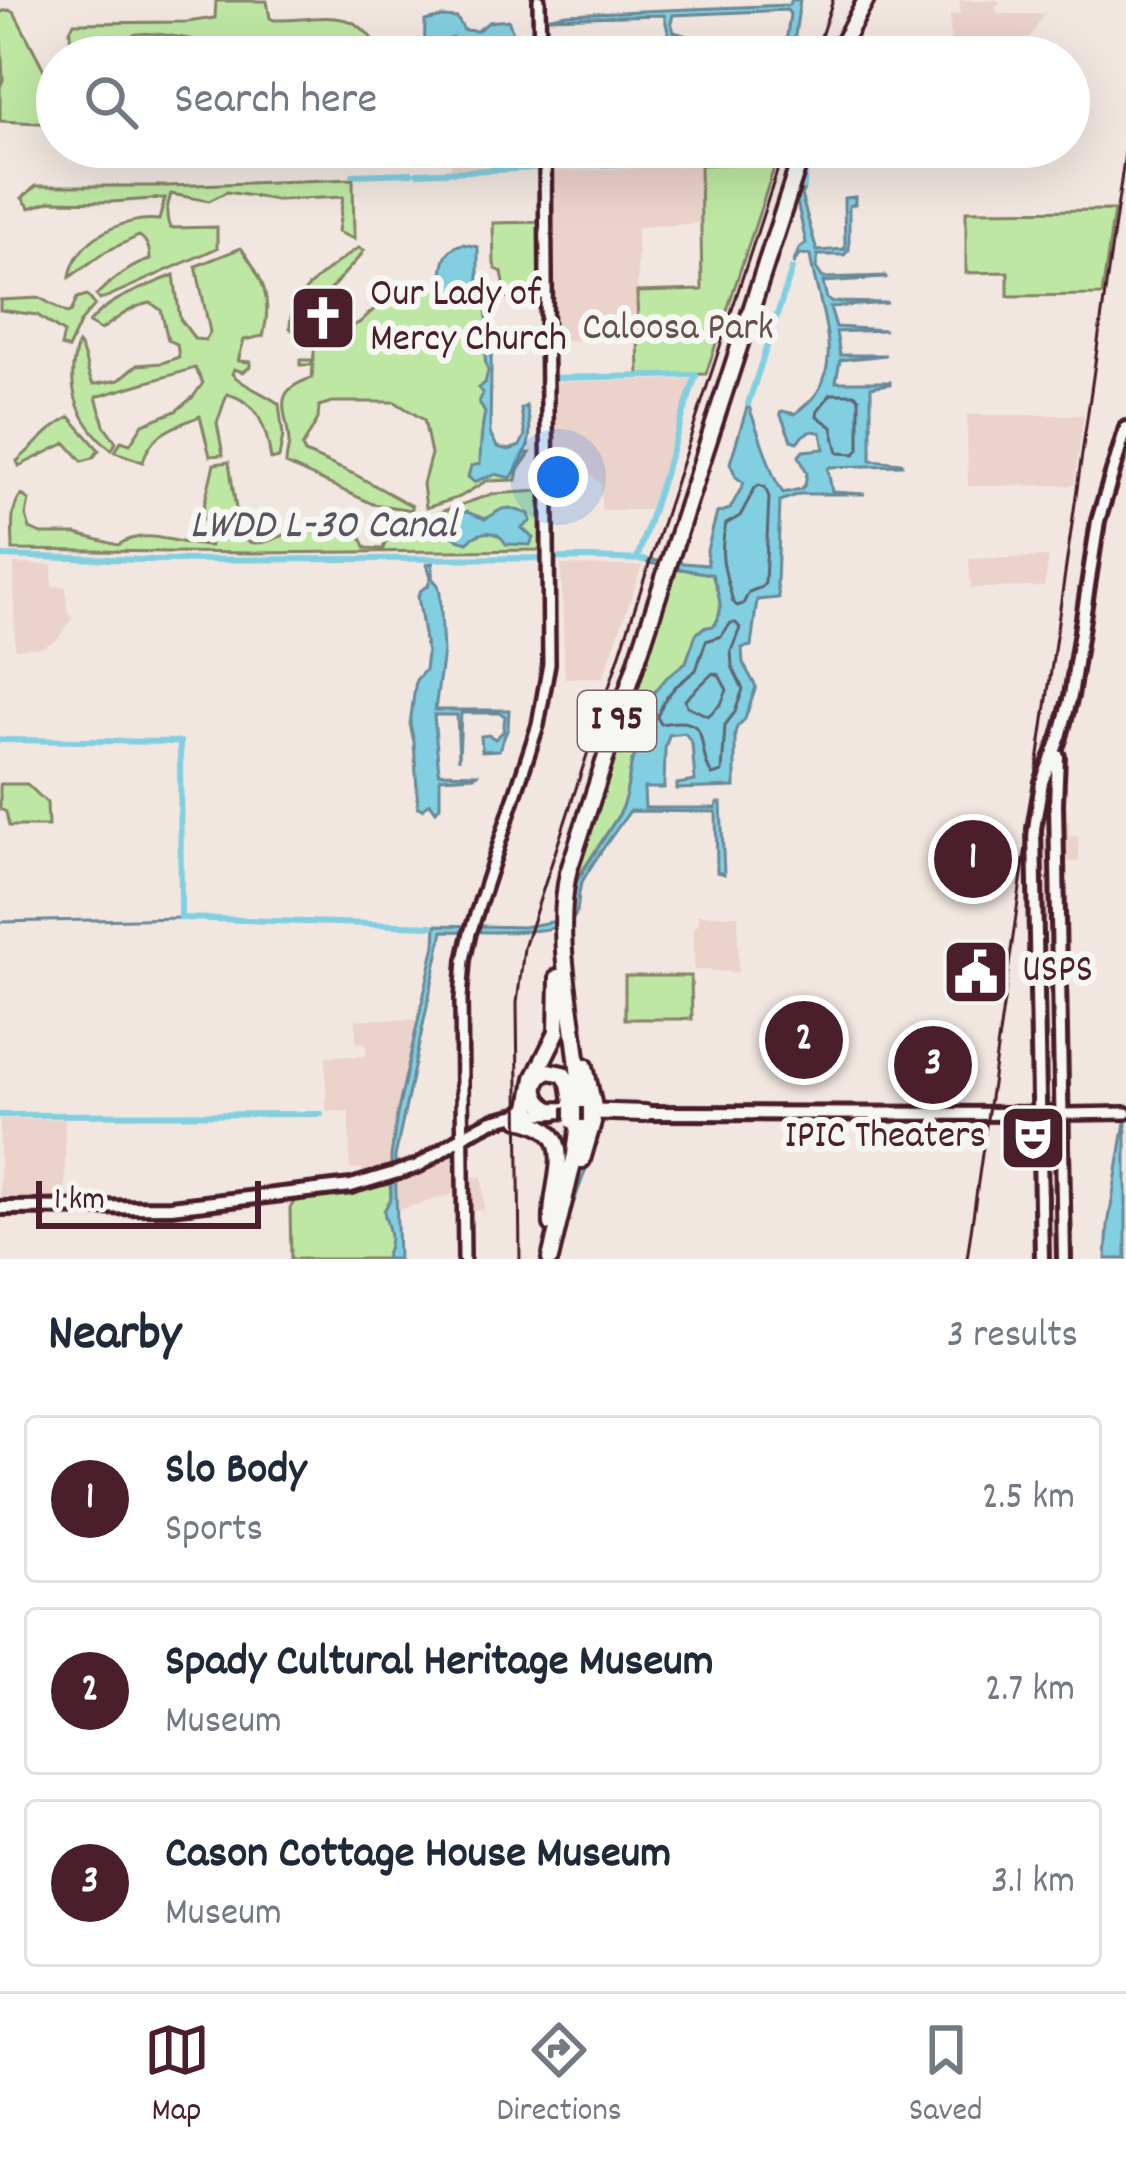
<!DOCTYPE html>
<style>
:root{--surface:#fff;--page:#f6f6f7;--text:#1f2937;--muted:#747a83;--line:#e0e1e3;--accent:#4a1f2b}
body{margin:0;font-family:Dekko,sans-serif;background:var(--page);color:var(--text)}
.scale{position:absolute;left:36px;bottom:30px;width:225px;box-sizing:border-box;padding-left:12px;border:6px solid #4a1f2b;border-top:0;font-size:33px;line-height:42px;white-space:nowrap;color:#4a1f2b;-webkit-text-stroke:9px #f6f6f2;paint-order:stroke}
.you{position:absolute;left:558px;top:477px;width:42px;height:42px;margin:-30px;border:9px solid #fff;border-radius:50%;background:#1a73e8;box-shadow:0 0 0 18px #1a73e833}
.badge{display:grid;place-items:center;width:78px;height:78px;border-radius:50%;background:var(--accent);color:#fff;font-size:39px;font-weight:700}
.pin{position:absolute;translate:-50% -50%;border:6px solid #fff;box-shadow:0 3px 12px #0006}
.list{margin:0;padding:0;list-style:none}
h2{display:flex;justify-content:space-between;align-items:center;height:156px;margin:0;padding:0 48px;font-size:51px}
h2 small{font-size:39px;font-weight:400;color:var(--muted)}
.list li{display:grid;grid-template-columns:78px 1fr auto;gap:36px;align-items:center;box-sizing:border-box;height:168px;margin:0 24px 24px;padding:0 24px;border:3px solid var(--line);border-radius:12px}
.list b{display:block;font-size:45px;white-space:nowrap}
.list p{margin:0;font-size:39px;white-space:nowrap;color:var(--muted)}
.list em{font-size:39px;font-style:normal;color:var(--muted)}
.icon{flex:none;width:66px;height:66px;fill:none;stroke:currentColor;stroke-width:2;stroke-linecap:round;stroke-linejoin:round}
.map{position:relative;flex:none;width:1126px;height:1259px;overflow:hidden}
.search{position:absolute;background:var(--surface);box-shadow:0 12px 48px #0002;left:36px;right:36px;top:36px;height:132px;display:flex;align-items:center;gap:30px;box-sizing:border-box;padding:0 42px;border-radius:66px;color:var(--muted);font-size:45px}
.sheet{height:732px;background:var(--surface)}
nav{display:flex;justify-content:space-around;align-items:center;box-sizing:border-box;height:168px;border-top:3px solid var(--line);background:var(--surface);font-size:33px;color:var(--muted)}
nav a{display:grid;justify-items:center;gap:6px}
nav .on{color:var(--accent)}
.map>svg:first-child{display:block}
</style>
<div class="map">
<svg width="1126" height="1259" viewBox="0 0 1126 1259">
<rect width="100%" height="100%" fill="#f1e6e0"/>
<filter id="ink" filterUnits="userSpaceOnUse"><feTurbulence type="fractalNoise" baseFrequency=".00833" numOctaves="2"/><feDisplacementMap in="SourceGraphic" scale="24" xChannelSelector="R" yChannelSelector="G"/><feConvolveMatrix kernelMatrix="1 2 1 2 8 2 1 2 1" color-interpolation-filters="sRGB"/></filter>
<g filter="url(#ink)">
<path fill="#ebd2ca" d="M 960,0 L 999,0 L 999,4 L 995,5 L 998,14 L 1044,14 L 1018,57 L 951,56 L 950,15 L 960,14 Z
M 450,147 L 539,147 L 540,166 L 451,169 Z
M 700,165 L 701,223 L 637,227 L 638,338 L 552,341 L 549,172 Z
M 693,379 L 649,510 L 601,510 L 601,484 L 581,464 L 550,450 L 550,382 Z
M 967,415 L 1084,415 L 1074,485 L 968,486 Z
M 1049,557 L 1044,587 L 971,588 L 969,559 Z
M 14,564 L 52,565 L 52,586 L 66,587 L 67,612 L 73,617 L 58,639 L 43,647 L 15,649 Z
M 561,565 L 642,566 L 603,677 L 565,678 Z
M 1058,821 L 1069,821 L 1069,836 L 1078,836 L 1079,862 L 1055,862 L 1057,921 L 1037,922 L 1035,840 L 1058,839 Z
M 698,915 L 738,915 L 738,972 L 694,970 L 694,928 L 698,925 Z
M 356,1019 L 418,1020 L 397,1115 L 389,1174 L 364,1181 L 362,1168 L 350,1169 L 349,1112 L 326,1111 L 326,1056 L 366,1056 L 367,1043 L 356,1042 Z
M 0,1119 L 65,1119 L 65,1205 L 0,1202 Z
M 453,1151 L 457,1154 L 457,1176 L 482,1177 L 484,1210 L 465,1211 L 463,1191 L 398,1210 L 398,1180 L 433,1165 Z"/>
<path fill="#bee7a3" stroke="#848367" stroke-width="3" d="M 216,1 L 267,1 L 270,18 L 274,20 C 326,21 356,2 383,57 L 359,57 C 349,43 340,39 324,48 L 324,57 L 218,57 L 213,45 C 198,40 147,30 134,35 C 131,37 129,40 126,42 L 113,40 L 95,41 L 90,48 L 90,57 L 71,57 L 70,30 L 74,23 L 187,22 L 215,18 Z
M 8,10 L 14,12 L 54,89 L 57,90 L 57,124 L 0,121 L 0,87 L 3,80 L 0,12 Z
M 776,162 L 706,374 L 639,375 L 637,292 L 702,290 L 700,165 Z
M 353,179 L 354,239 L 338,232 L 343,197 L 277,200 L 227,192 L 209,201 L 171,194 C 167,206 165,216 170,228 L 217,227 L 217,248 L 100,300 L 96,295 C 111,281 130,265 150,260 C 150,250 148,241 139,236 L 105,252 L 70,277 C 75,239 124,216 159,220 L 165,198 L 112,202 L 51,201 L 30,208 L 22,198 L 36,186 L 168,186 Z
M 1114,210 L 1102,295 L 1008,296 L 1008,272 L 966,273 L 966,211 Z
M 538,222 L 541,223 L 541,292 L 521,292 L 511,300 L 500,293 L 504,283 L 502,272 L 496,269 L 494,264 L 493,223 Z
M 241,248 C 263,278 273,298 263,336 L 244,340 L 238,361 L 250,362 L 250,367 L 243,372 L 234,369 L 232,374 C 246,388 263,392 279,404 L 283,435 L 279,458 L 271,460 C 267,429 259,402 227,394 L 217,423 L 223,455 L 210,456 L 200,416 C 175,427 150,433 143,462 L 115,452 L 121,441 L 130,444 L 143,424 L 176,411 L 193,397 L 203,383 L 195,368 L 96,397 L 104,425 L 116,442 L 112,450 C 78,423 64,386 78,344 C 87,354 85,371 93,384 L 96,384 L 119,380 L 137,365 L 162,363 L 179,357 L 177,344 L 168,340 L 161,310 L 151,303 C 133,305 115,320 101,330 L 89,323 C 110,297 144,288 174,275 L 180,319 L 195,339 L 205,340 L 210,332 L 196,266 Z
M 358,248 L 364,250 L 361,255 L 319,302 L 303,330 L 295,332 L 290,328 C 289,292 333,266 358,248 Z
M 449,282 C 464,286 483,299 490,313 L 489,448 L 498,454 L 530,453 L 518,470 L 516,480 L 486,481 L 460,497 L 426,508 L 423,484 L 431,454 L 424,420 L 395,402 L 332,402 L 319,406 L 318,419 L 302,447 L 305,453 L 354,474 L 412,506 L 412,510 L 373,504 L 286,464 C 286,457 288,451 289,444 C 289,412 267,392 312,378 L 313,365 L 300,365 L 300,360 L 311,360 L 313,364 L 315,342 L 359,323 L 391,294 Z
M 87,295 L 95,305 L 81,321 L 68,349 L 61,346 L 64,333 L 37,315 L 0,310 L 0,300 L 40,298 L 67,313 L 71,312 L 77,298 Z
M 70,417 L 99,450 L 93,458 L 82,461 L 66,443 L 19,466 L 17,461 C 36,445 48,428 70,417 Z
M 229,462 L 236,509 L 244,540 C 261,549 275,536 293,533 C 313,529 336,534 356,535 L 361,538 L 366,548 L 383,549 L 393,519 L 426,517 L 492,494 L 540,491 L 540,550 L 253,553 L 13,550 C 13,532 9,508 22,495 L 29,500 L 26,516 L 30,529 L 41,534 L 76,534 L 118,545 C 148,526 178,546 210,546 L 203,510 L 214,464 Z
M 674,568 L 712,574 C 718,593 726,609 714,626 L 703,628 L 686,663 L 679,668 L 642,727 L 642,743 L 632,761 L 626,795 L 620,813 L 581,873 L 574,870 Z
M 0,784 L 27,784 L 47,803 L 48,826 L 9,826 L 6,812 L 0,809 Z
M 625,976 L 691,976 L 692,1019 L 625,1019 Z
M 390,1184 L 391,1198 L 385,1217 C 396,1232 390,1244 385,1259 L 291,1259 L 290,1208 L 296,1199 L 342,1195 Z"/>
<path fill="#81cfe0" stroke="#6b8998" stroke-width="3" d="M 792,0 L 800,0 L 792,57 L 784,57 L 790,14 L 787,10 L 673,15 L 671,23 L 674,32 L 691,37 L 688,57 L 678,57 L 671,44 L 664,15 L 546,18 L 566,14 L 789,5 Z
M 442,17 L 457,18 L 464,30 L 477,31 L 489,22 L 508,20 L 516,39 L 516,57 L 503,57 L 500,50 L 490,46 L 479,50 L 476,57 L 466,57 L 465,46 L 453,38 L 443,42 L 433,57 L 424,57 L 425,21 Z
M 803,186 L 805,187 L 801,195 L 817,251 L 845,249 L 844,198 L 855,197 L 855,204 L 849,206 L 849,250 L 844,255 L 818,255 L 816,268 L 823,278 L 885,276 L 886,278 L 823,282 L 827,299 L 831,302 L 888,303 L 830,307 L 836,327 L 886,330 L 836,332 L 840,355 L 886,355 L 840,360 L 836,382 L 890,382 L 890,384 L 871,387 L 871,460 L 902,463 L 902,465 L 830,467 L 828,469 L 832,492 L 865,494 L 799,494 L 780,501 L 777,584 L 779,598 L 757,600 L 751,646 L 742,648 L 743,663 L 756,687 L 745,719 L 737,727 L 735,733 L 735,787 L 677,789 L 677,784 L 695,781 L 692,743 L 685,733 L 669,735 L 665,749 L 664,788 L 644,788 L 645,808 L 716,808 L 717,803 L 721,803 L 724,874 L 717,872 L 716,812 L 630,811 C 613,834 595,858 582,882 C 576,894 581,909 573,919 C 561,937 466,931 443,931 L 395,1157 L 398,1259 L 385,1259 C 394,1231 389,1236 384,1211 L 391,1198 L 391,1156 L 397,1115 L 435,945 L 436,925 L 523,927 L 568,919 L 577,881 L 620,813 L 626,795 L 632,761 L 642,743 L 645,714 L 653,694 L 667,677 L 686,662 L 696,634 L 703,628 L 714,626 C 726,609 718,593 712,574 L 647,563 L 645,560 L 708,565 L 707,550 L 717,513 L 730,509 L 744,483 L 736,477 L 730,463 L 748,404 L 774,477 L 783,493 L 801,489 L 805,485 L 807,473 L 799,456 L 803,451 L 824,449 L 821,433 C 810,428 804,434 797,442 L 791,440 L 780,413 L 782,411 L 795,414 C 802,408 811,401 816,394 C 844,355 816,298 810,255 L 800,254 L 793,264 L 799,249 L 806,243 L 796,197 Z
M 463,244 L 478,247 L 478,293 L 490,303 L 492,310 L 490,433 L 497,447 L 509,450 L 520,446 L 525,435 L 521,409 L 526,406 C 535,439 528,451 511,478 L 495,474 L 474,482 L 468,477 L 471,466 L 480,464 C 480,452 482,423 485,413 L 479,402 L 483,393 L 478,388 L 485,383 L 488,371 C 482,357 487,350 489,336 C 490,326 486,318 486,309 L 480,301 L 464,290 L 456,291 L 441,283 C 443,265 443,248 463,244 Z
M 510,508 L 529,514 L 531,521 L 522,528 L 533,538 L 530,545 L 506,544 C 496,527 480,531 467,542 L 457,539 L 446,531 L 445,525 L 452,513 L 467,512 L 485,519 L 502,509 Z
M 433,563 L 432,578 L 438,585 L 440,593 L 443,652 L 435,710 L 509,710 L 508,728 L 499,750 L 482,751 L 481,736 L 489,735 L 495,739 L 503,732 L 505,716 L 500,713 L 461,713 L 459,760 L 457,715 L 434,715 L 439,773 L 477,774 L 475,776 L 440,778 L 440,806 L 436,811 L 430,803 L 422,809 L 418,807 L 414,742 L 410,724 L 416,680 L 425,670 L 427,654 L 418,596 L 421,590 L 428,586 L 431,577 L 427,564 Z
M 1126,1116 L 1126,1259 L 1106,1259 L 1108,1225 Z"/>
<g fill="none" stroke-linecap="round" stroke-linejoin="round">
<path stroke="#606573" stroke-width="3" d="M 831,394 L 854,394 L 859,398 L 859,449 L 855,454 L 838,453 L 832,427 L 817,416 L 818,410 Z
M 759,485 L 765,487 L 769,497 L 765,583 L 762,587 L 749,592 L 743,604 L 737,606 L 733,602 C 725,571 718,557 726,524 L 740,516 L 755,488 Z
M 731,623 L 736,623 L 740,628 L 731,651 L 732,666 L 743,689 L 735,712 L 725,725 L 722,772 L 712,775 C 694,748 716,713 661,724 L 657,717 L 664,701 L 675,687 L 696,670 L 706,641 L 721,636 Z
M 713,673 L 719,675 L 727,690 L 721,704 L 708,716 L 687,706 L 685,700 Z"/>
<path stroke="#6b8998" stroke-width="3" d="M 0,922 L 181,918
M 564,1230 L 589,1160"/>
<path stroke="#81cfe0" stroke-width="6" d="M 787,147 L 805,170 L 804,187
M 548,167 L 778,158 L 782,147
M 417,173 L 540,168
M 353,175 L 411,173
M 551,378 L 696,375 L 637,559
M 748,404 L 792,269
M 0,556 L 147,560 L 591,558 L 645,560
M 0,740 L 180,742 L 181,918 L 432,926
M 0,1115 L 321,1114"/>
<defs>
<path id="secondary" d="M 539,0 L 540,57
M 1062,1114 L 1126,1113
M 464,1259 L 461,999 L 464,960 L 470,933 L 538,725 L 549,664 L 545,147"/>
<path id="primary" d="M 1058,756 L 1056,803 L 1064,1259
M 639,1113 L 1062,1114
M 0,1208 L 171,1207 L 351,1186 L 418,1166 L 470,1132 L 492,1121 L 521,1114 L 555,1113
M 1042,1259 L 1034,829 L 1042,782 L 1060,737 L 1071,696 L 1098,521 L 1126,428"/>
<path id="highway" d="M 835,57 L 866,0
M 585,1066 L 594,1107 L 591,1114
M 572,1102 L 569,1083 L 563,1074 L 549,1071 C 529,1080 533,1101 551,1110 L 645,1113
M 580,1107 C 580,1028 552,952 568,873 L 804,147
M 521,1114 L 529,1108 L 534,1078 L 557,1032 L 558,977
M 519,1119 C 584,1131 549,1181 552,1224
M 582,1160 L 593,1122 L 588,1113
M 550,1259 L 575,1155 L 579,1121"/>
</defs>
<use href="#secondary" stroke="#4a1f2b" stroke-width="18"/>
<use href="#primary" stroke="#4a1f2b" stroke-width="20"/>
<use href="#highway" stroke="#4a1f2b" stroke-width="22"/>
<use href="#secondary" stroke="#f6f6f2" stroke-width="9"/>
<use href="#primary" stroke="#f6f6f2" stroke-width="10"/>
<use href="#highway" stroke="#f6f6f2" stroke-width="14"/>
<path stroke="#4a1f2b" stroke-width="3" d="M 814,57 L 833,0
M 520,1259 L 517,1003 L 524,948 L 785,147
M 967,1259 L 1126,146"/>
<defs>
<path id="highway-bridge" d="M 573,1121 L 573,1107"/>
</defs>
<use href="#highway-bridge" stroke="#4a1f2b" stroke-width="22" stroke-linecap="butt"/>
<use href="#highway-bridge" stroke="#f6f6f2" stroke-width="14"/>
</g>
</g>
<defs>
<symbol id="church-square" viewBox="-11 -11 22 22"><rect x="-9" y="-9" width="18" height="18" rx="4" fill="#4a1f2b" stroke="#f6f6f2"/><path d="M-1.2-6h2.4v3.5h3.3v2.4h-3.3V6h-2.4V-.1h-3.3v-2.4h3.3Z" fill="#fff"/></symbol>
<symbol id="civic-square" viewBox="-11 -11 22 22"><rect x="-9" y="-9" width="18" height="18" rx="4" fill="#4a1f2b" stroke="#f6f6f2"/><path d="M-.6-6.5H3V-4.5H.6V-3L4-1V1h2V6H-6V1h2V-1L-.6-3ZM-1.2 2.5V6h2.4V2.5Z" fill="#fff"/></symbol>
<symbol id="theatre-square" viewBox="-11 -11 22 22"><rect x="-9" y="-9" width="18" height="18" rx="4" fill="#4a1f2b" stroke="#f6f6f2"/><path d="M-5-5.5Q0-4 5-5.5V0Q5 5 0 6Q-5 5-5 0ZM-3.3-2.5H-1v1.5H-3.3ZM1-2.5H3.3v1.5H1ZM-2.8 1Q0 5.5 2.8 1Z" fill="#fff"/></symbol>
</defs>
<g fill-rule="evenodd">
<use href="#church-square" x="285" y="280" width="76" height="76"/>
<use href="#civic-square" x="938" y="934" width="76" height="76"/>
<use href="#theatre-square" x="995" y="1100" width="76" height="76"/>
</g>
<g text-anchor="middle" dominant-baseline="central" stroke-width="12" stroke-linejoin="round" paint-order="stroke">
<rect fill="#f6f6f2" stroke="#7e6067" stroke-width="3" x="578" y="691" width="78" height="60" rx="9"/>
<g font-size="36" font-weight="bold" fill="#4a1f2b">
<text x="617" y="721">I 95</text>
</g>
<g font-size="39" fill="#4a1f2b" stroke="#f6f6f2" text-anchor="start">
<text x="370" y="296">Our Lady of<tspan x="370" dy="45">Mercy Church</tspan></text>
<text x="1022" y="972">USPS</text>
<text x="986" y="1138" text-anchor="end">IPIC Theaters</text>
</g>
<g font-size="39" fill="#675149" stroke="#f6f6f2">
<text x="678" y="330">Caloosa Park</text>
</g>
<g font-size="42" font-style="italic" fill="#5a5461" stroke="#f6f6f2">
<text x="323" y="528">LWDD L-30 Canal</text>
</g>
</g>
</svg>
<div class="scale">1 km</div>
<div class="you"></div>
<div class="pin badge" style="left:973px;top:859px">1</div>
<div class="pin badge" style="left:804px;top:1040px">2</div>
<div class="pin badge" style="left:933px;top:1065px">3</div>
<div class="search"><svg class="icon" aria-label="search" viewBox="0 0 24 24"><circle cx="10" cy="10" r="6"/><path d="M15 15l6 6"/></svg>Search here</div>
</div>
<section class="sheet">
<h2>Nearby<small>3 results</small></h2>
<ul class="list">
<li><span class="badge">1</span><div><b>Slo Body</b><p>Sports</p></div><em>2.5 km</em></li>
<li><span class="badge">2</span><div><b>Spady Cultural Heritage Museum</b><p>Museum</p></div><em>2.7 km</em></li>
<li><span class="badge">3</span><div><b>Cason Cottage House Museum</b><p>Museum</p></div><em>3.1 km</em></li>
</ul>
</section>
<nav>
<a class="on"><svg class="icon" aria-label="map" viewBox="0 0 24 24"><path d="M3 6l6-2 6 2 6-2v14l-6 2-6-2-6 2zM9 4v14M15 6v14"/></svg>Map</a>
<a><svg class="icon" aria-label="directions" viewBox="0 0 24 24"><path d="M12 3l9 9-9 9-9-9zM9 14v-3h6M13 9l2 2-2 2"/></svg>Directions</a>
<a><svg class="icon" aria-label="saved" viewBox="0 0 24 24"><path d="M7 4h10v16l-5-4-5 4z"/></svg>Saved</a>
</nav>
